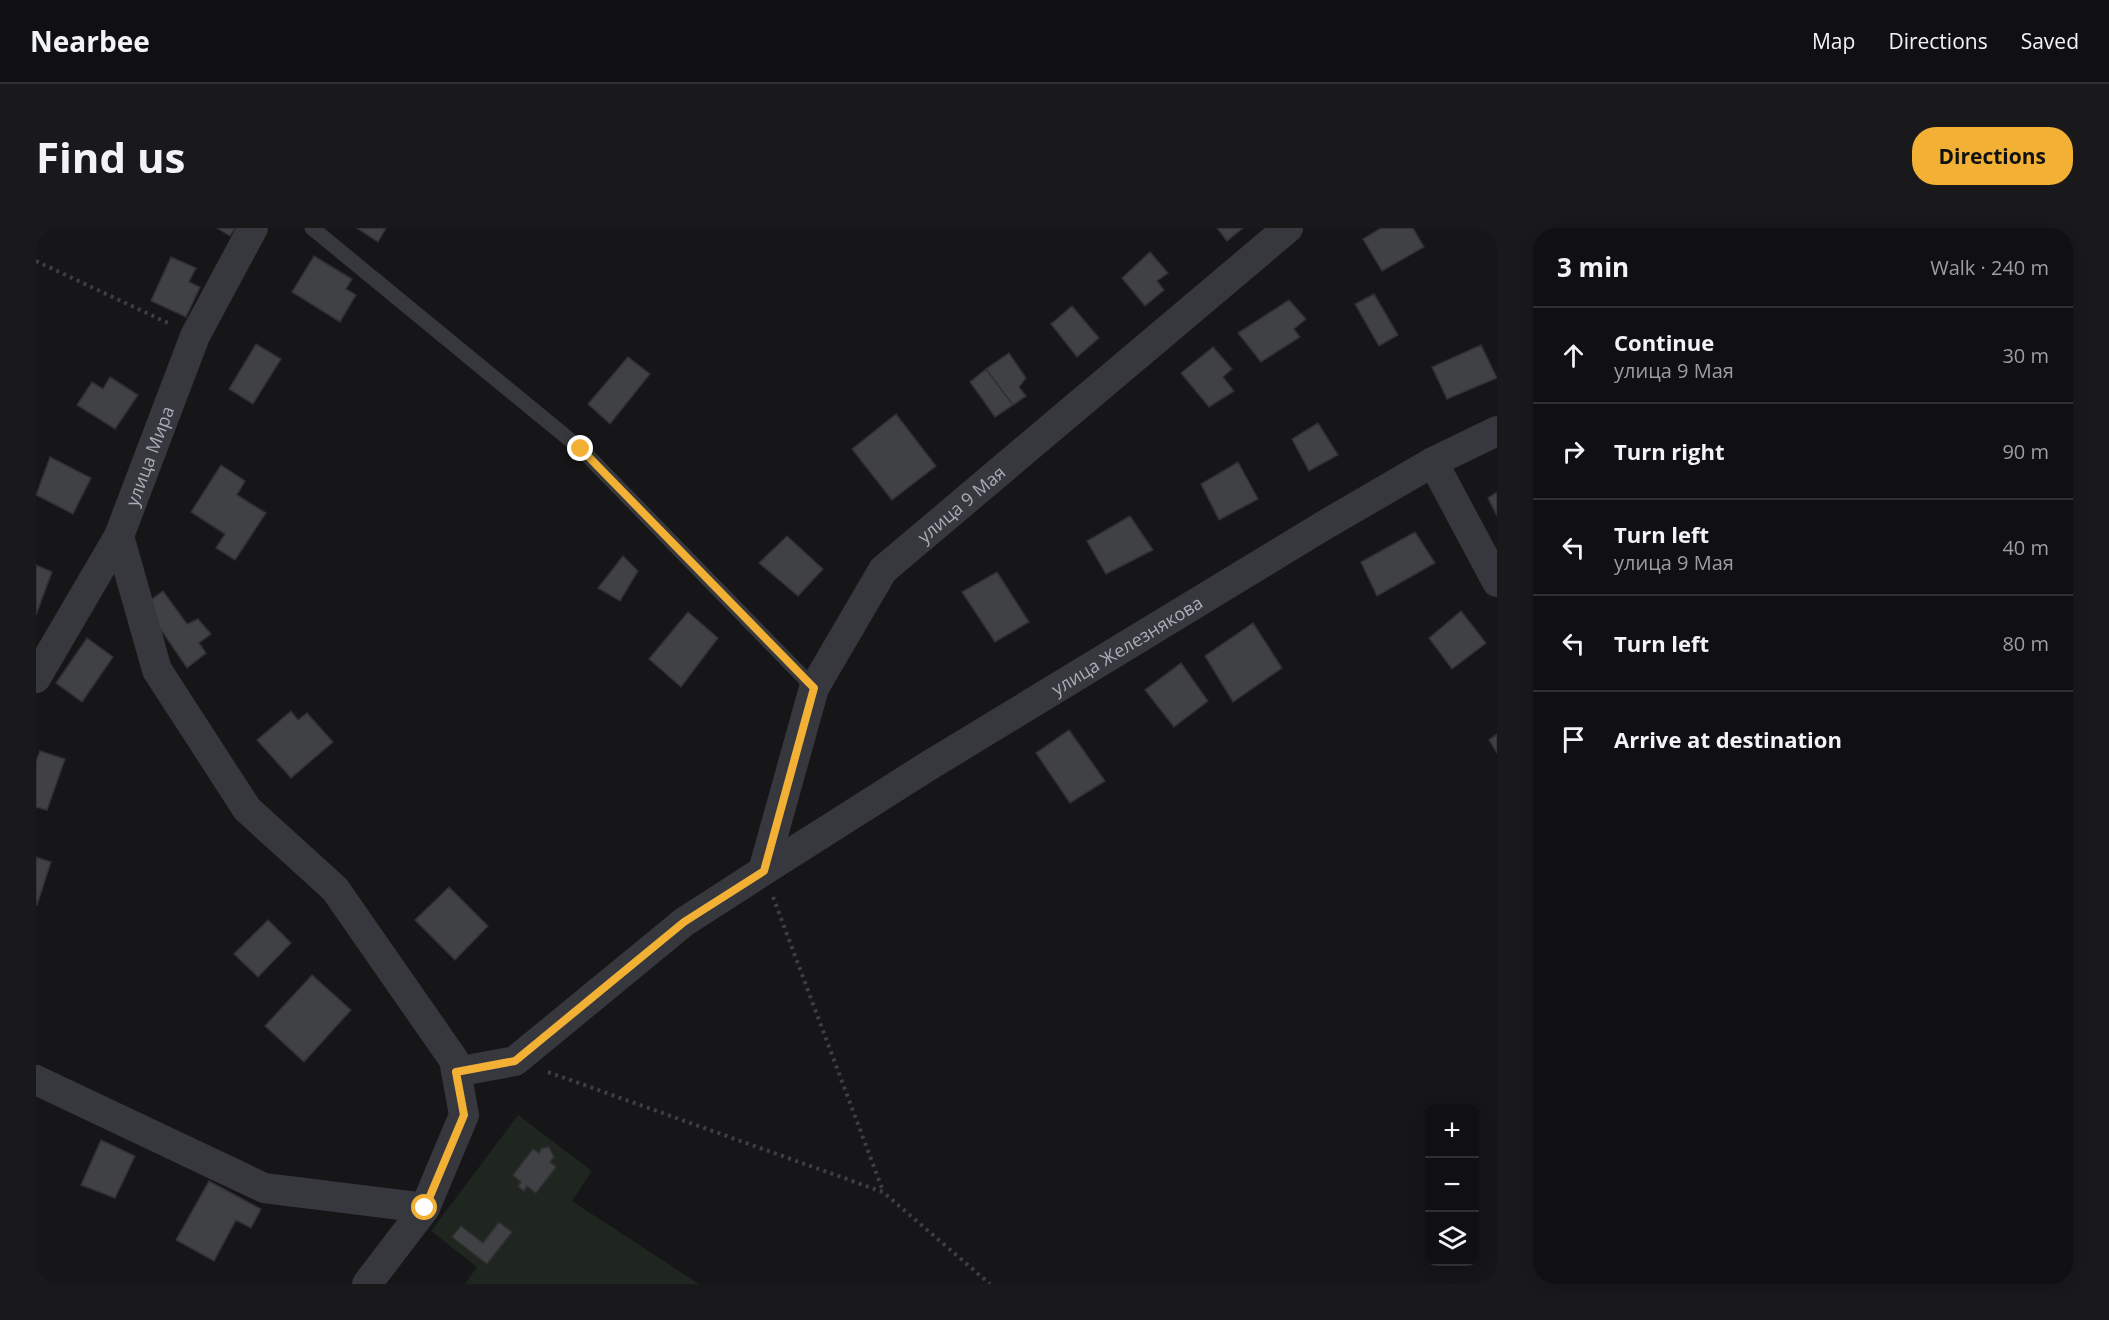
<!DOCTYPE html>
<meta charset="utf-8">
<style>
:root{--surface:#101012;--page:#19191b;--text:#f1f3f6;--muted:#9c9d9f;--line:#303032;--accent:#f2b134}
body{margin:0;font-family:"Open Sans",sans-serif;background:var(--page);color:var(--text)}
.controls{position:absolute;right:18px;bottom:18px;display:grid;overflow:hidden;border-radius:12px;box-shadow:0 3px 15px #0003}
.controls button{width:54px;height:54px;display:grid;place-items:center;padding:0;border:0;border-bottom:2px solid var(--line);background:var(--surface);color:var(--text);font:30px sans-serif}
.stop{position:absolute;width:18px;height:18px;margin:-14px;border:4px solid #f2b134;border-radius:50%;background:#fff}
.stop.end{background:#f2b134;border-color:#fff;box-shadow:0 2px 6px #0008}
.list{margin:0;padding:0;list-style:none}
h2{display:flex;justify-content:space-between;align-items:center;height:78px;margin:0;padding:0 24px;font-size:26px}
h2 small{font-size:20px;font-weight:400;color:var(--muted)}
.list li{display:grid;grid-template-columns:39px 1fr auto;gap:18px;align-items:center;box-sizing:border-box;height:96px;padding:0 24px;border-top:2px solid var(--line)}
.list b{display:block;font-size:22px;white-space:nowrap}
.list p{margin:0;font-size:20px;white-space:nowrap;color:var(--muted)}
.list em{font-size:20px;font-style:normal;color:var(--muted)}
.icon{flex:none;width:33px;height:33px;fill:none;stroke:currentColor;stroke-width:2;stroke-linecap:round;stroke-linejoin:round}
.map{position:relative;flex:none;width:1461px;height:1056px;overflow:hidden;border-radius:24px}
header{display:flex;align-items:center;gap:36px;box-sizing:border-box;height:84px;padding:0 30px;background:var(--surface);border-bottom:2px solid var(--line)}
header strong{font-size:28px}
nav{display:flex;gap:33px;margin-inline-start:auto;font-size:21px}
.intro{display:flex;align-items:center;justify-content:space-between;box-sizing:border-box;height:144px;padding:0 36px}
h1{margin:0;font-size:42px}
.button{padding:15px 27px;border-radius:24px;background:var(--accent);color:#111;font-size:21px;font-weight:700}
main{display:flex;gap:36px;padding:0 36px}
aside{flex:1;background:var(--surface);border-radius:24px;box-shadow:0 3px 15px #0003}
.map>svg:first-child{display:block}
</style>
<header>
<strong>Nearbee</strong>
<nav><a>Map</a><a>Directions</a><a>Saved</a></nav>
</header>
<div class="intro"><h1>Find us</h1><a class="button">Directions</a></div>
<main>
<div class="map">
<svg width="1461" height="1056" viewBox="0 0 1461 1056">
<rect width="100%" height="100%" fill="#161618"/>
<path fill="#1e261f" d="M 482,887 L 556,943 L 536,973 L 663,1056 L 429,1056 L 441,1039 L 395,1003 Z"/>
<path fill="#404145" stroke="#303034" stroke-width="1.5" d="M 181,0 L 199,0 L 194,8 Z
M 321,0 L 350,0 L 342,14 Z
M 1181,0 L 1207,0 L 1191,13 Z
M 1345,0 L 1377,0 L 1388,19 L 1346,43 L 1327,11 Z
M 1114,24 L 1132,45 L 1121,53 L 1128,62 L 1109,78 L 1086,50 Z
M 278,28 L 316,51 L 310,61 L 320,67 L 304,94 L 256,64 Z
M 135,29 L 160,40 L 153,54 L 164,59 L 150,89 L 115,73 Z
M 1338,66 L 1362,107 L 1343,118 L 1319,76 Z
M 1253,72 L 1270,91 L 1258,101 L 1264,109 L 1225,134 L 1202,105 Z
M 1036,78 L 1063,110 L 1041,129 L 1015,96 Z
M 220,116 L 245,131 L 217,176 L 193,161 Z
M 1445,117 L 1461,150 L 1411,171 L 1396,139 Z
M 1177,119 L 1196,141 L 1187,149 L 1198,163 L 1173,179 L 1145,145 Z
M 973,125 L 990,150 L 983,159 L 990,168 L 977,177 L 950,141 Z
M 592,129 L 614,146 L 574,196 L 552,176 Z
M 950,141 L 977,177 L 959,189 L 934,154 Z
M 74,149 L 102,167 L 79,201 L 41,177 L 56,154 L 67,161 Z
M 860,186 L 900,238 L 856,272 L 816,221 Z
M 1282,195 L 1302,227 L 1273,243 L 1256,211 Z
M 14,229 L 55,250 L 37,286 L 0,267 Z
M 1202,234 L 1222,271 L 1183,292 L 1165,256 Z
M 185,237 L 209,253 L 201,267 L 230,285 L 199,332 L 180,320 L 189,306 L 155,284 Z
M 1461,264 L 1461,288 L 1452,270 Z
M 1094,288 L 1117,322 L 1070,346 L 1051,313 Z
M 1379,304 L 1399,335 L 1341,368 L 1325,334 Z
M 751,308 L 787,341 L 762,368 L 723,335 Z
M 587,328 L 602,343 L 584,373 L 562,360 Z
M 0,337 L 16,344 L 0,387 Z
M 961,344 L 993,394 L 959,414 L 926,364 Z
M 127,363 L 151,396 L 162,391 L 175,406 L 163,415 L 170,425 L 151,440 L 108,377 Z
M 1425,383 L 1450,415 L 1416,441 L 1393,410 Z
M 652,384 L 682,410 L 645,459 L 613,431 Z
M 1217,395 L 1246,440 L 1197,474 L 1169,428 Z
M 51,410 L 77,429 L 46,474 L 20,455 Z
M 1145,435 L 1172,473 L 1138,499 L 1109,462 Z
M 255,483 L 262,492 L 271,485 L 297,514 L 255,550 L 221,512 Z
M 1033,502 L 1069,553 L 1034,575 L 1000,525 Z
M 1461,506 L 1461,525 L 1453,512 Z
M 4,523 L 29,531 L 11,582 L 0,579 L 0,533 Z
M 0,629 L 15,634 L 1,677 L 0,677 Z
M 413,659 L 452,698 L 419,732 L 379,692 Z
M 232,692 L 255,715 L 222,749 L 198,726 Z
M 276,747 L 315,782 L 268,834 L 229,798 Z
M 65,912 L 99,928 L 79,970 L 45,957 Z
M 513,919 L 518,929 L 514,934 L 520,939 L 500,965 L 491,958 L 488,963 L 482,958 L 485,954 L 477,947 L 497,921 L 503,925 L 506,920 Z
M 173,953 L 225,981 L 215,1000 L 200,992 L 178,1033 L 140,1012 Z
M 463,994 L 476,1004 L 451,1036 L 416,1009 L 425,998 L 447,1015 Z"/>
<g fill="none" stroke-linecap="round" stroke-linejoin="round">
<path stroke="#3d3f44" stroke-width="4" stroke-dasharray="3 4.5" stroke-linecap="butt" d="M 0,33 L 134,96
M 737,669 L 847,963
M 512,844 L 847,964 L 954,1056"/>
<path stroke="#37383d" stroke-width="15" d="M 276,0 L 545,221 L 778,460"/>
<g stroke="#37383d" stroke-width="30">
<path d="M 1397,234 L 1461,354"/>
<path d="M 83,308 L 121,442 L 211,581 L 299,661 L 418,832 L 428,887 L 389,980 L 331,1056"/>
<path id="s1" d="M 0,450 L 83,308 L 159,108 L 217,0"/>
<path id="s2" d="M 727,643 L 778,460 L 847,342 L 1252,0"/>
<path id="s3" d="M 420,844 L 479,833 L 648,694 L 727,643 L 889,540 L 1287,298 L 1397,234 L 1461,203"/>
<path d="M 0,852 L 228,960 L 389,980"/>
</g>
</g>
<g fill="none" stroke-linecap="round" stroke-linejoin="round">
<path stroke="#f2b134" stroke-width="8" d="M 389,980 L 428,887 L 420,844 L 479,833 L 648,694 L 728,643 L 778,460 L 545,221"/>
</g>
<g text-anchor="middle" dominant-baseline="central" stroke-width="6" stroke-linejoin="round" paint-order="stroke">
<g font-size="18" fill="#a8adb8" stroke="#111113">
<text stroke="none"><textPath href="#s1" startOffset="250">улица Мира</textPath></text>
<text stroke="none"><textPath href="#s2" startOffset="429">улица 9 Мая</textPath></text>
<text stroke="none"><textPath href="#s3" startOffset="801">улица Железнякова</textPath></text>
</g>
</g>
</svg>
<div class="controls">
<button>+</button>
<button>−</button>
<button><svg class="icon" aria-label="layers" viewBox="0 0 24 24"><path d="M12 4l9 5-9 5-9-5zM3 14l9 5 9-5"/></svg></button>
</div>
<div class="stop" style="left:389px;top:980px"></div>
<div class="stop end" style="left:545px;top:221px"></div>
</div>
<aside>
<h2>3 min<small>Walk · 240 m</small></h2>
<ul class="list">
<li><svg class="icon" aria-label="ahead" viewBox="0 0 24 24"><path d="M12 20V5M6 11l6-6 6 6"/></svg><div><b>Continue</b><p>улица 9 Мая</p></div><em>30 m</em></li>
<li><svg class="icon" aria-label="right" viewBox="0 0 24 24"><path d="M7 20v-9h11M14 6l5 5-5 5"/></svg><div><b>Turn right</b></div><em>90 m</em></li>
<li><svg class="icon" aria-label="left" viewBox="0 0 24 24"><path d="M17 20v-9H6M10 6l-5 5 5 5"/></svg><div><b>Turn left</b><p>улица 9 Мая</p></div><em>40 m</em></li>
<li><svg class="icon" aria-label="left" viewBox="0 0 24 24"><path d="M17 20v-9H6M10 6l-5 5 5 5"/></svg><div><b>Turn left</b></div><em>80 m</em></li>
<li><svg class="icon" aria-label="arrive" viewBox="0 0 24 24"><path d="M6 21V4h12l-3 4 3 4H6"/></svg><div><b>Arrive at destination</b></div></li>
</ul>
</aside>
</main>
